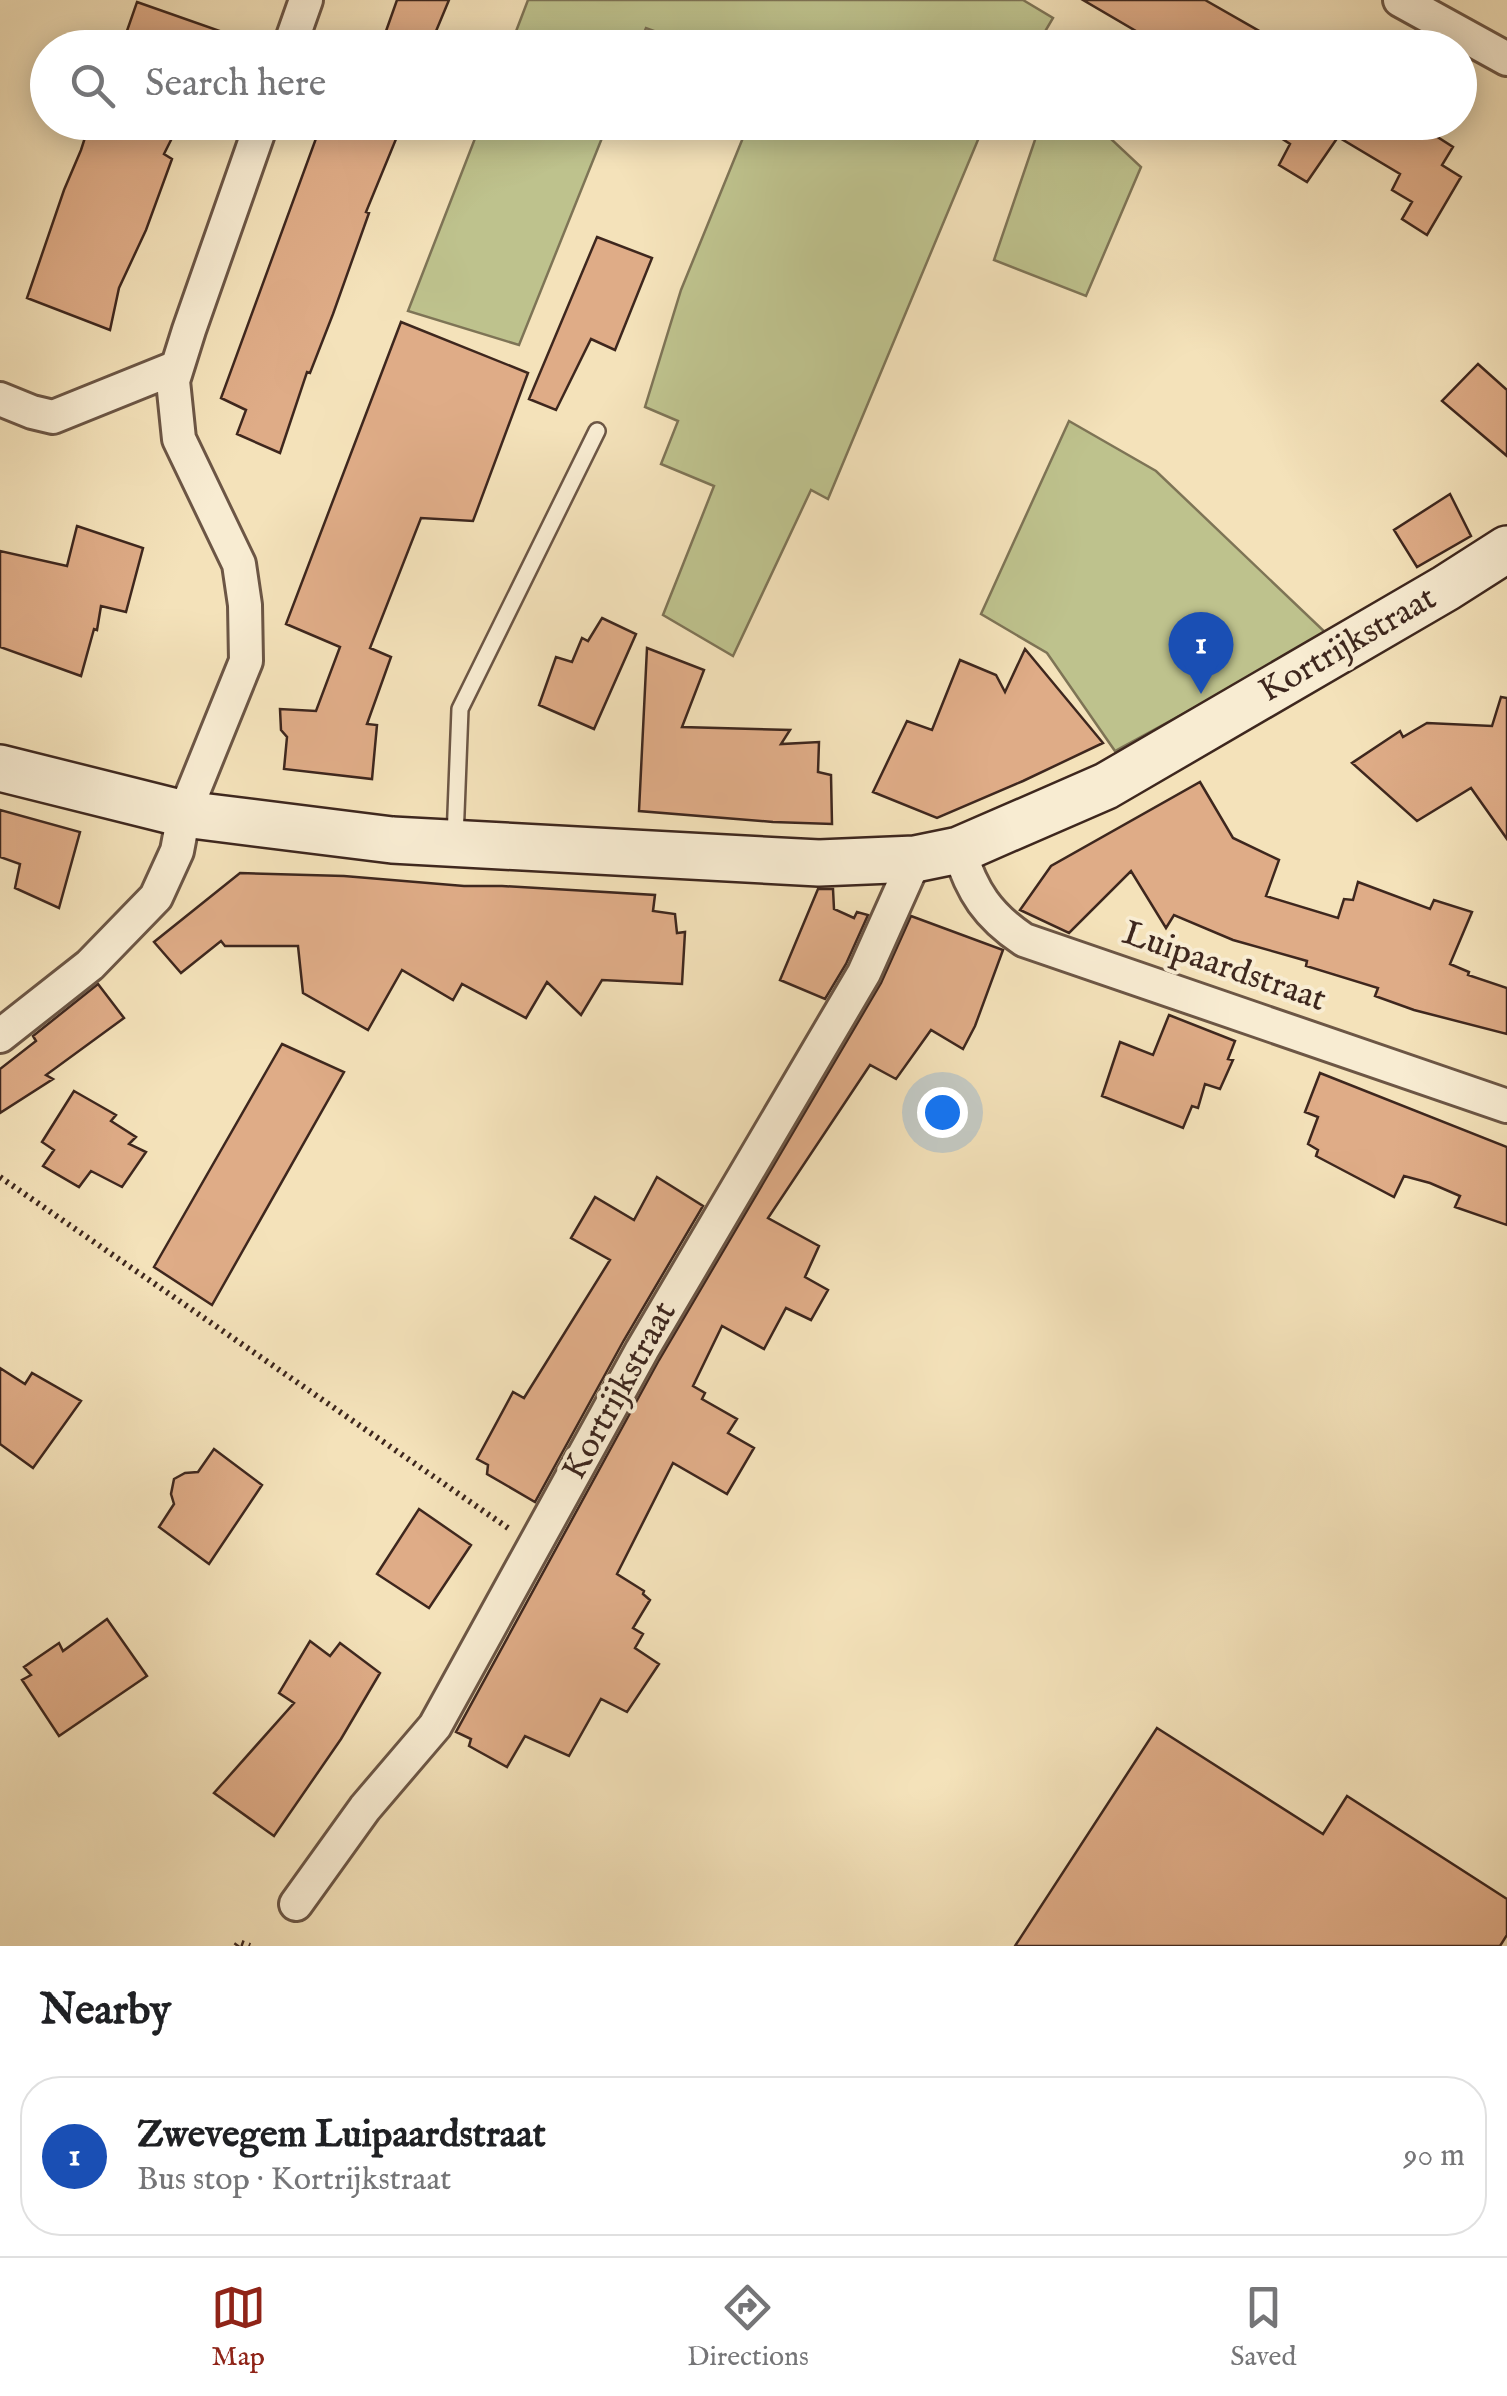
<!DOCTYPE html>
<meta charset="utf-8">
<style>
:root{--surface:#fff;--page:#f6f6f6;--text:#202124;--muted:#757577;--line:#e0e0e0;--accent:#8f2418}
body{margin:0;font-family:"IM FELL English",serif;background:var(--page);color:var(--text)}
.you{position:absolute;left:942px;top:1112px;width:35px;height:35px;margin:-25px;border:8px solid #fff;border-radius:50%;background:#1a73e8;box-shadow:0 0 0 15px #1a73e833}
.badge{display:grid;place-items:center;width:65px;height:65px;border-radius:50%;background:var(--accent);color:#fff;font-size:32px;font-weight:700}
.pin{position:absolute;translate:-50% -82px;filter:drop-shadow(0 2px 5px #0008)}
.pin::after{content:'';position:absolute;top:52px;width:35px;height:30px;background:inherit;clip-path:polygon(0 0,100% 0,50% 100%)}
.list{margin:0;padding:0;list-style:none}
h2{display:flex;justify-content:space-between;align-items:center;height:130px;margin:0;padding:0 40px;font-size:42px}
h2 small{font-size:32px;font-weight:400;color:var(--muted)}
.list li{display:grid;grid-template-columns:65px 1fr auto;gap:30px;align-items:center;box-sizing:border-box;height:160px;margin:0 20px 20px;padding:0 20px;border:2px solid var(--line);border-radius:40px}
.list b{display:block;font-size:38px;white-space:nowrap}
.list p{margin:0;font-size:32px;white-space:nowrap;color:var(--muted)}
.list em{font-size:32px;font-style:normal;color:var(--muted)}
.icon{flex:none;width:55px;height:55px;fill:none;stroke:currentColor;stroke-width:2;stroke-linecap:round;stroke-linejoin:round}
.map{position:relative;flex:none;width:1507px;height:1946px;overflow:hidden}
.search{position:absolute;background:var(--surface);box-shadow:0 5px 25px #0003;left:30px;right:30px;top:30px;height:110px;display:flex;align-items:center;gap:25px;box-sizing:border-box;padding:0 35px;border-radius:55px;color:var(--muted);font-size:38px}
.sheet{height:310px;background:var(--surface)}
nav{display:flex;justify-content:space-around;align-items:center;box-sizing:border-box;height:140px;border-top:2px solid var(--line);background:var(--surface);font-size:28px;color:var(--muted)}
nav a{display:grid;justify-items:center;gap:5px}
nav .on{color:var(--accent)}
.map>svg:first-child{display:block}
</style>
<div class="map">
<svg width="1507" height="1946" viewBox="0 0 1507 1946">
<rect width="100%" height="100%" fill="#f4e2ba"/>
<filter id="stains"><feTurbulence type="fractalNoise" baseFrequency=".002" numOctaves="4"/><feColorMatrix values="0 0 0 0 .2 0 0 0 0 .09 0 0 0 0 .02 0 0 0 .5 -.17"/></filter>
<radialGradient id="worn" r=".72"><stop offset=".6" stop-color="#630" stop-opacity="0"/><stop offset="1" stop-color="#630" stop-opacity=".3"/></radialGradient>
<path fill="#bec28d" stroke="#7e7456" stroke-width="2.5" d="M 528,0 L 1023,0 L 1053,18 L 1036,47 L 698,47 L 646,28 L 638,47 L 510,47 Z
M 481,123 L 608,123 L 519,345 L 408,311 Z
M 749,123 L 985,123 L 828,499 L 811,490 L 733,656 L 663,615 L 714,486 L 661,464 L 678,421 L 645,407 L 681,290 Z
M 1017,123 L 1094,123 L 1141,167 L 1086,296 L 994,260 L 1037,134 Z
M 1069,421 L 1156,471 L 1328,635 L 1115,751 L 1047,653 L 981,614 Z"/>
<path fill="#dfac87" stroke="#3e271e" stroke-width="2.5" d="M 397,0 L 449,0 L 429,48 L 380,48 Z
M 1083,0 L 1205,0 L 1289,48 L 1165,48 Z
M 137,2 L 254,43 L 253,48 L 121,48 Z
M 90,122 L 180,122 L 164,154 L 172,159 L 146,230 L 119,288 L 110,330 L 27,298 L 64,190 L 81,150 Z
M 322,122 L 403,122 L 366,212 L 369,213 L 333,314 L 310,373 L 307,372 L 280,453 L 237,434 L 246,410 L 221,398 Z
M 1257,122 L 1414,122 L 1453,147 L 1442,165 L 1461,177 L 1427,235 L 1402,219 L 1412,202 L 1392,190 L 1400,174 L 1338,137 L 1307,182 L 1279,165 L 1290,144 Z
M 597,237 L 652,258 L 615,350 L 591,339 L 556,410 L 529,399 Z
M 401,322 L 528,373 L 473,521 L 421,518 L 370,648 L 391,657 L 367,724 L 377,725 L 372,779 L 284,769 L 287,737 L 281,730 L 280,709 L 316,711 L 340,647 L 286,624 Z
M 1478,364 L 1507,390 L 1507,456 L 1442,401 Z
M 1450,494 L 1471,536 L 1417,567 L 1394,530 Z
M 77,526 L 143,548 L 126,612 L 101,606 L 97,630 L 94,629 L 81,676 L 0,647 L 0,551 L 67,566 Z
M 602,618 L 636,634 L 594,729 L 539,705 L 556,657 L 572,662 L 582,638 L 588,641 Z
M 647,648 L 704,670 L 682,727 L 790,730 L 781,744 L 819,742 L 818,772 L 831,775 L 832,824 L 773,822 L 639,811 Z
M 1025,649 L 1103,743 L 1023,781 L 937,818 L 873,792 L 907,721 L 932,730 L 960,660 L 996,675 L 1005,692 Z
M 1501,697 L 1507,698 L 1507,839 L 1471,788 L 1417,821 L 1352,763 L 1400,731 L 1403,737 L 1427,723 L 1492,726 Z
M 1200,782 L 1233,838 L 1279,860 L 1266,896 L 1338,918 L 1344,899 L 1353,900 L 1358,882 L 1430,909 L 1434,900 L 1472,912 L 1450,964 L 1469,972 L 1468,975 L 1507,988 L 1507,1034 L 1414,1010 L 1375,996 L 1378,988 L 1306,966 L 1307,961 L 1233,940 L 1174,915 L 1166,928 L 1131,871 L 1069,933 L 1020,910 L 1051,866 Z
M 0,810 L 80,832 L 59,908 L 15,888 L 20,864 L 0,857 Z
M 240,873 L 344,876 L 464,886 L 502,886 L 655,895 L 653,911 L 675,914 L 677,933 L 685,932 L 682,984 L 602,980 L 581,1015 L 547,982 L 526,1018 L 462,984 L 453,1000 L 402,970 L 368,1030 L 303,993 L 298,946 L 225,946 L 221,941 L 181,973 L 154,942 Z
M 818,889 L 833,889 L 834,909 L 854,918 L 857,912 L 868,915 L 846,964 L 825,999 L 780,980 Z
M 911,916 L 1003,950 L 975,1026 L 963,1049 L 931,1030 L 896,1079 L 870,1065 L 768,1218 L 819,1246 L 805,1277 L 828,1290 L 811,1320 L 786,1308 L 764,1349 L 722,1326 L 693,1386 L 705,1393 L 702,1399 L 737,1419 L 728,1433 L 754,1448 L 727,1494 L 673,1463 L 617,1574 L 644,1591 L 643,1594 L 650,1600 L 633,1628 L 643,1634 L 635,1648 L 659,1664 L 627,1712 L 601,1699 L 569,1756 L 525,1736 L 507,1767 L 469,1746 L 471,1739 L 456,1732 L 659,1360 L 881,983 Z
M 98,984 L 124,1018 L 46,1075 L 53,1079 L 0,1113 L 0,1069 L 36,1041 L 33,1036 Z
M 1169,1015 L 1235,1041 L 1228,1059 L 1233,1060 L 1220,1089 L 1205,1084 L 1198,1108 L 1192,1106 L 1183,1128 L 1102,1096 L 1120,1042 L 1153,1055 Z
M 282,1044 L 344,1072 L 212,1305 L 154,1267 Z
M 1320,1073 L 1507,1147 L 1507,1225 L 1455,1207 L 1460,1196 L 1430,1183 L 1404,1176 L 1394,1197 L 1316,1156 L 1318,1150 L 1308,1144 L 1318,1117 L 1305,1112 Z
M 74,1091 L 116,1115 L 111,1121 L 136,1137 L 129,1144 L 146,1152 L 122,1187 L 91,1171 L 79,1187 L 43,1166 L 54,1150 L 42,1142 Z
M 657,1177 L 703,1206 L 624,1340 L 535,1502 L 487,1474 L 488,1465 L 477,1459 L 513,1392 L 524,1398 L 610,1260 L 571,1238 L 595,1197 L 634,1220 Z
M 0,1368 L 25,1384 L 32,1373 L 81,1401 L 33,1468 L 0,1444 Z
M 214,1449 L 262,1485 L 209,1564 L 159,1527 L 174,1504 L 171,1494 L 174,1479 L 185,1473 L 198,1472 Z
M 419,1509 L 471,1545 L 429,1608 L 377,1574 Z
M 107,1619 L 147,1676 L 59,1736 L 22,1680 L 31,1675 L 24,1667 L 59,1643 L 63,1651 Z
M 310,1641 L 330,1656 L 340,1643 L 380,1673 L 341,1739 L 274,1836 L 214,1793 L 294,1703 L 279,1693 Z
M 1157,1728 L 1323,1834 L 1347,1796 L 1507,1899 L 1507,1935 L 1500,1946 L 1015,1946 Z"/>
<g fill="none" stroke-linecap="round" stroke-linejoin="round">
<defs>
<path id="service" d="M 455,839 L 460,709 L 597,431"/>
<path id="minor" d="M 1400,0 L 1507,59
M 289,48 L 306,0
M 0,399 L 32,412 L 53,417 L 177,367
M 959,850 C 972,892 988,916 1024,940 L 1507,1106
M 0,1036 L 90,965 L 156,897 L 177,851 L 184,814 L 246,661 L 245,605 L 239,564 L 179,439 L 173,381 L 189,330 L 262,122
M 296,1904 L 365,1808 L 435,1726 L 642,1350 L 864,973 L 915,859"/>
<path id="secondary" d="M 0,768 L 184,814 L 392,840 L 819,863 L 915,859 L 959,850 L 1106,786 L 1446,588 L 1507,549"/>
</defs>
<use href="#service" stroke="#6c5645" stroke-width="20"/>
<use href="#minor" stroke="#6c5645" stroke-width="38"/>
<use href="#secondary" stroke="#3e271e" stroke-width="50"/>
<path stroke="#3e271e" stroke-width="6" stroke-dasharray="2.5 5" stroke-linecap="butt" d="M 0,1177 L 508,1528
M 236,1946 L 239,1942 L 250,1946"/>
<use href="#service" stroke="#f8ecd2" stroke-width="15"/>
<use href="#minor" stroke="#f8ecd2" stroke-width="32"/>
<use href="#secondary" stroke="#f8ecd2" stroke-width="45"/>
</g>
<g text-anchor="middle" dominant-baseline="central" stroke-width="8" stroke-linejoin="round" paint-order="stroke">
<g font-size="35" fill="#3e271e" stroke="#f8ecd2">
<text transform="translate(1348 645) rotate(-30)">Kortrijkstraat</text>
<text transform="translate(1224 967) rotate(19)">Luipaardstraat</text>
<text transform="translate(620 1391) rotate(-61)">Kortrijkstraat</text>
</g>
</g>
<rect width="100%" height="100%" filter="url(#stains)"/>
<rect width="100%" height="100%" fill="url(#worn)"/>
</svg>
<div class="you"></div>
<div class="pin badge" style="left:1201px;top:694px;background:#1a4fb4">1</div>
<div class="search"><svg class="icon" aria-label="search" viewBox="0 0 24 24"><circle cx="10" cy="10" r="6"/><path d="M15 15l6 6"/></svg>Search here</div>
</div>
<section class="sheet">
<h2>Nearby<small></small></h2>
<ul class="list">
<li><span class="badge" style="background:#1a4fb4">1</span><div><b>Zwevegem Luipaardstraat</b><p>Bus stop · Kortrijkstraat</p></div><em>90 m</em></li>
</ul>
</section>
<nav>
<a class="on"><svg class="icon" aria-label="map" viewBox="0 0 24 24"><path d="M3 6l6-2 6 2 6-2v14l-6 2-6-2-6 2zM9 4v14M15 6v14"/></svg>Map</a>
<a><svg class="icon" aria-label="directions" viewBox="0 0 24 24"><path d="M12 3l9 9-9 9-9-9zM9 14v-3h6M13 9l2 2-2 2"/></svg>Directions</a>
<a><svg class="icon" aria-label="saved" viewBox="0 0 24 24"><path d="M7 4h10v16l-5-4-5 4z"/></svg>Saved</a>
</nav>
